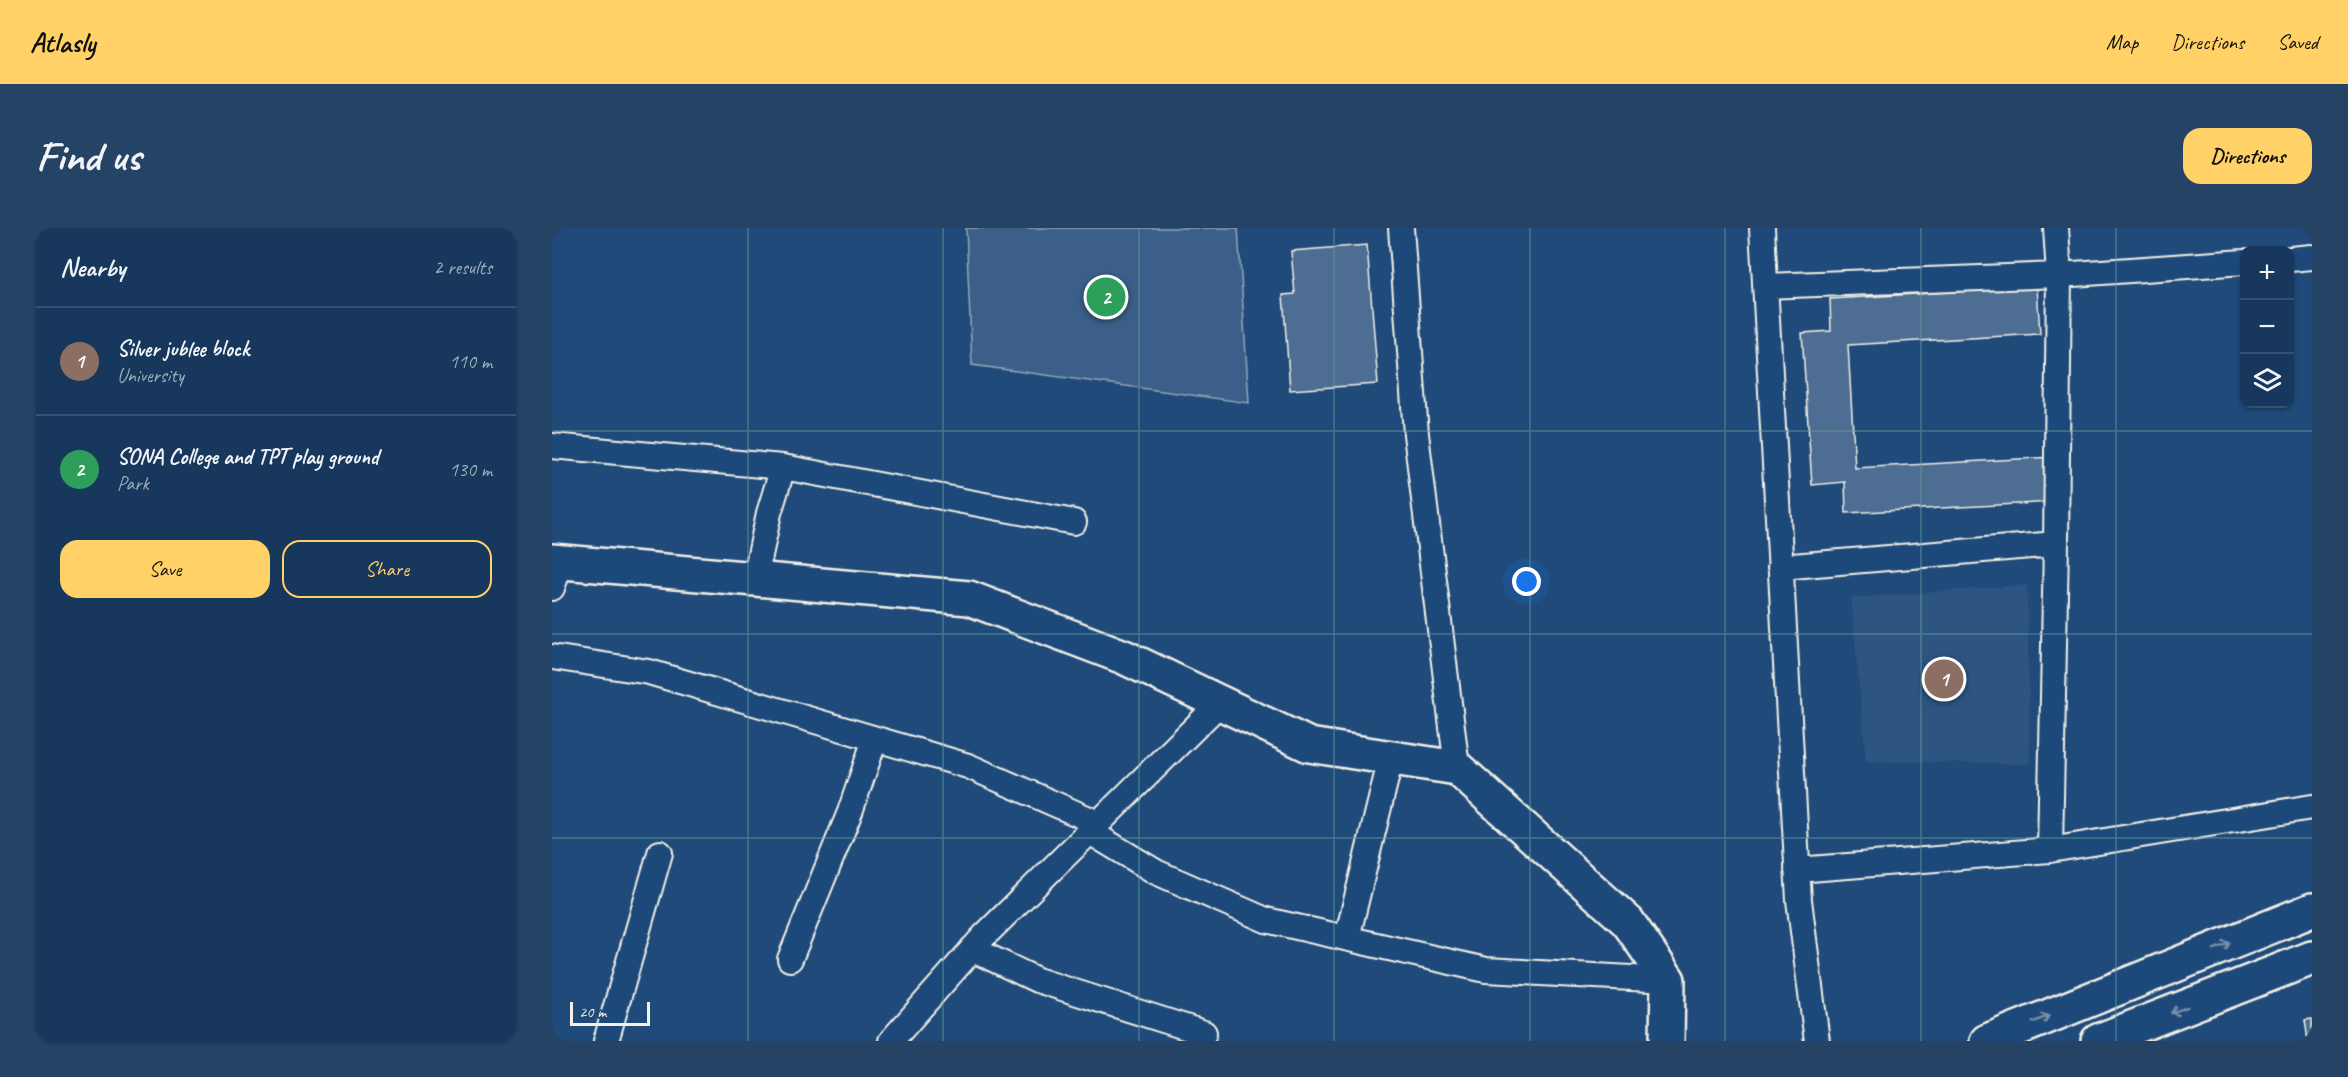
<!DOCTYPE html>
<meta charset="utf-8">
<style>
:root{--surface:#17385c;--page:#244365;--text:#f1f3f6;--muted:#9eacbb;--line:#365272;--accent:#ffd166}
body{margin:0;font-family:Caveat,sans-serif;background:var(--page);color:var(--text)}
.controls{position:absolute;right:18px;top:18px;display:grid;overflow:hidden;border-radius:12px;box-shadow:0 2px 4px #0004}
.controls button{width:54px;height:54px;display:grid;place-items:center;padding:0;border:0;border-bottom:2px solid var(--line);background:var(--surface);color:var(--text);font:30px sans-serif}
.scale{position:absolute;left:18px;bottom:15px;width:80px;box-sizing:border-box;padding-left:6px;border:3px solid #f4f1e8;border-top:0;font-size:16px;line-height:21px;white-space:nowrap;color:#f4f1e8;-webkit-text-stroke:4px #1f4a7a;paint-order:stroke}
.you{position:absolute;left:975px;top:354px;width:21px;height:21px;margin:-15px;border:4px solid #fff;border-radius:50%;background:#1a73e8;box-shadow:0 0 0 9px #1a73e833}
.badge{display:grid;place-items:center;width:39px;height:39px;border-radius:50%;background:var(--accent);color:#fff;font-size:20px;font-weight:700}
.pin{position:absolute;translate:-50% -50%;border:3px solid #fff;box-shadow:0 2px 6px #0006}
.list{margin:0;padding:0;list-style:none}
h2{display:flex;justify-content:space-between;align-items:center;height:78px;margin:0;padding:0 24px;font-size:26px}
h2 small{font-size:20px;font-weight:400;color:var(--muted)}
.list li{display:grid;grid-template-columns:39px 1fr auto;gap:18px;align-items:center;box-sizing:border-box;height:108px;padding:0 24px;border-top:2px solid var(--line)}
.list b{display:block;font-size:22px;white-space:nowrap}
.list p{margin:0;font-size:20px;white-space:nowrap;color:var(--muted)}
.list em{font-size:20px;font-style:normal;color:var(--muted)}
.actions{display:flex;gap:12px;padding:18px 24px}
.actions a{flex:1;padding:14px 0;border:2px solid var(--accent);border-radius:18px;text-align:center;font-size:21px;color:var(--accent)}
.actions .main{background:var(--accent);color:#111}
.icon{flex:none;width:33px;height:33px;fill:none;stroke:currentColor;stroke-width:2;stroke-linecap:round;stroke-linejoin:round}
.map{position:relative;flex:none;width:1760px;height:813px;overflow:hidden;border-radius:18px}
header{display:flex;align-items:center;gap:36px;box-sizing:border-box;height:84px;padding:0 30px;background:var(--accent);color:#111}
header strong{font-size:28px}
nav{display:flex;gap:33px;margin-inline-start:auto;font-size:21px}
.intro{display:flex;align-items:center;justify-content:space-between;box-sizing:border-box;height:144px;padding:0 36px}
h1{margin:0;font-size:42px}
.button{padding:15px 27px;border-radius:18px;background:var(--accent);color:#111;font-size:21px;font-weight:700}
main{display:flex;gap:36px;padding:0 36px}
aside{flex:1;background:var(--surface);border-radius:18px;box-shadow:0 2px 4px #0004}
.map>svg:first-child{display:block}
</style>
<header>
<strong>Atlasly</strong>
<nav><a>Map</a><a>Directions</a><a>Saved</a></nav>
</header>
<div class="intro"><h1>Find us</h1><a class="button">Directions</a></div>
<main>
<aside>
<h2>Nearby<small>2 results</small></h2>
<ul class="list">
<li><span class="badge" style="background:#8d6e63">1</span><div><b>Silver jublee block</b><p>University</p></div><em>110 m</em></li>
<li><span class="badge" style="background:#2e9e5b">2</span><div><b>SONA College and TPT play ground</b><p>Park</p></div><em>130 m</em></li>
</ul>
<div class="actions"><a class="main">Save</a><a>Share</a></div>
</aside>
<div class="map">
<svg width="1760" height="813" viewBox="0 0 1760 813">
<rect width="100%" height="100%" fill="#1f4a7a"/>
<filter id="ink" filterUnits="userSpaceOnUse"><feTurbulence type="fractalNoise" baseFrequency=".0167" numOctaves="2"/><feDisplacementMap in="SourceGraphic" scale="12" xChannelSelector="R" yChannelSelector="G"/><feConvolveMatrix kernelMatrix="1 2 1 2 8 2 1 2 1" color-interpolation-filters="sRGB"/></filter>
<g filter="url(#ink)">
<path fill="#2d5581" d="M 1475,357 L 1478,536 L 1314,533 L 1299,370 Z"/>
<path fill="#3a5f88" stroke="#97a8b8" stroke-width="1.5" d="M 414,0 L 686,0 L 697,175 L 420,137 Z"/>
<path fill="#4d6e92" stroke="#f4f1e8" stroke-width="1.5" d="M 815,17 L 826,156 L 738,162 L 731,67 L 743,66 L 739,23 Z
M 1485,59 L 1488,106 L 1296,117 L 1303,240 L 1502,229 L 1504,274 L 1294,285 L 1293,254 L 1260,257 L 1250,105 L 1279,103 L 1278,71 Z
M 1760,791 L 1760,813 L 1756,813 L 1753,792 Z"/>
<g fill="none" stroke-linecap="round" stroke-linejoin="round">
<defs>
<path id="street" d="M 849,0 L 864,206 L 905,540
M 1210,0 L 1247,672 L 1265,813
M 1738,31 L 1760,29
M 1213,58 L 1507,47 L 1692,34
M 0,218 L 231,239 L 522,294
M 1228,339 L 1504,316 L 1507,47 L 1504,0
M 203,351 L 217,285 L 231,239
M 0,360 L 9,334
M 0,429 L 97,444 L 416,538 L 546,595
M 538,604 L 604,644 L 714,692 L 934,742 L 1116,752
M 1498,622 L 1504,316
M 1245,642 L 1498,622 L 1760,579
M 795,710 L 839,530
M 420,721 L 485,752 L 652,805
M 238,731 L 298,584 L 323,511
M 54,813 L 108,625
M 339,813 L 432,708 L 668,475"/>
<path id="secondary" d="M 0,333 L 417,370 L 572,429 L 757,517 L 905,540 L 1076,694 L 1116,752 L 1115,813"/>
<path id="primary" d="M 1435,813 L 1760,682
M 1546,813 L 1760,730"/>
</defs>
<use href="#street" stroke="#f4f1e8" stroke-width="28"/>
<use href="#secondary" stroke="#f4f1e8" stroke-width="38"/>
<use href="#primary" stroke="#f4f1e8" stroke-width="38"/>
<use href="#street" stroke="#1f4a7a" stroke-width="24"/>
<use href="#secondary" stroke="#1f4a7a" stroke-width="33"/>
<use href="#primary" stroke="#1f4a7a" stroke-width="33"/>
</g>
<defs><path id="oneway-shaft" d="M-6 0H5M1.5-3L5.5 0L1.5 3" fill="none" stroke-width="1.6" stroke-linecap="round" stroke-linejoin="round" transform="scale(1.5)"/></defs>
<g stroke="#748da6">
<use href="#oneway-shaft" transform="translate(1670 718) rotate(-22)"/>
<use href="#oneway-shaft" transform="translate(1627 782) rotate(159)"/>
<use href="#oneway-shaft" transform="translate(1489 791) rotate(-22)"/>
</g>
</g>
<path fill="none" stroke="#5fa199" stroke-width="1.5" stroke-opacity="0.55" d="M 196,0 L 196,813M 391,0 L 391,813M 587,0 L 587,813M 782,0 L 782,813M 978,0 L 978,813M 1173,0 L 1173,813M 1369,0 L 1369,813M 1564,0 L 1564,813M 0,203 L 1760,203M 0,406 L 1760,406M 0,610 L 1760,610"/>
</svg>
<div class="controls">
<button>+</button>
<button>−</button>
<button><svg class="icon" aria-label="layers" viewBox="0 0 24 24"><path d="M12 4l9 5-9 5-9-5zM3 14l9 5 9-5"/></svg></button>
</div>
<div class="scale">20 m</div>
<div class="you"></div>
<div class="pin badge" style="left:1392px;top:451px;background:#8d6e63">1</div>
<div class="pin badge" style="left:554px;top:69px;background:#2e9e5b">2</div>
</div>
</main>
